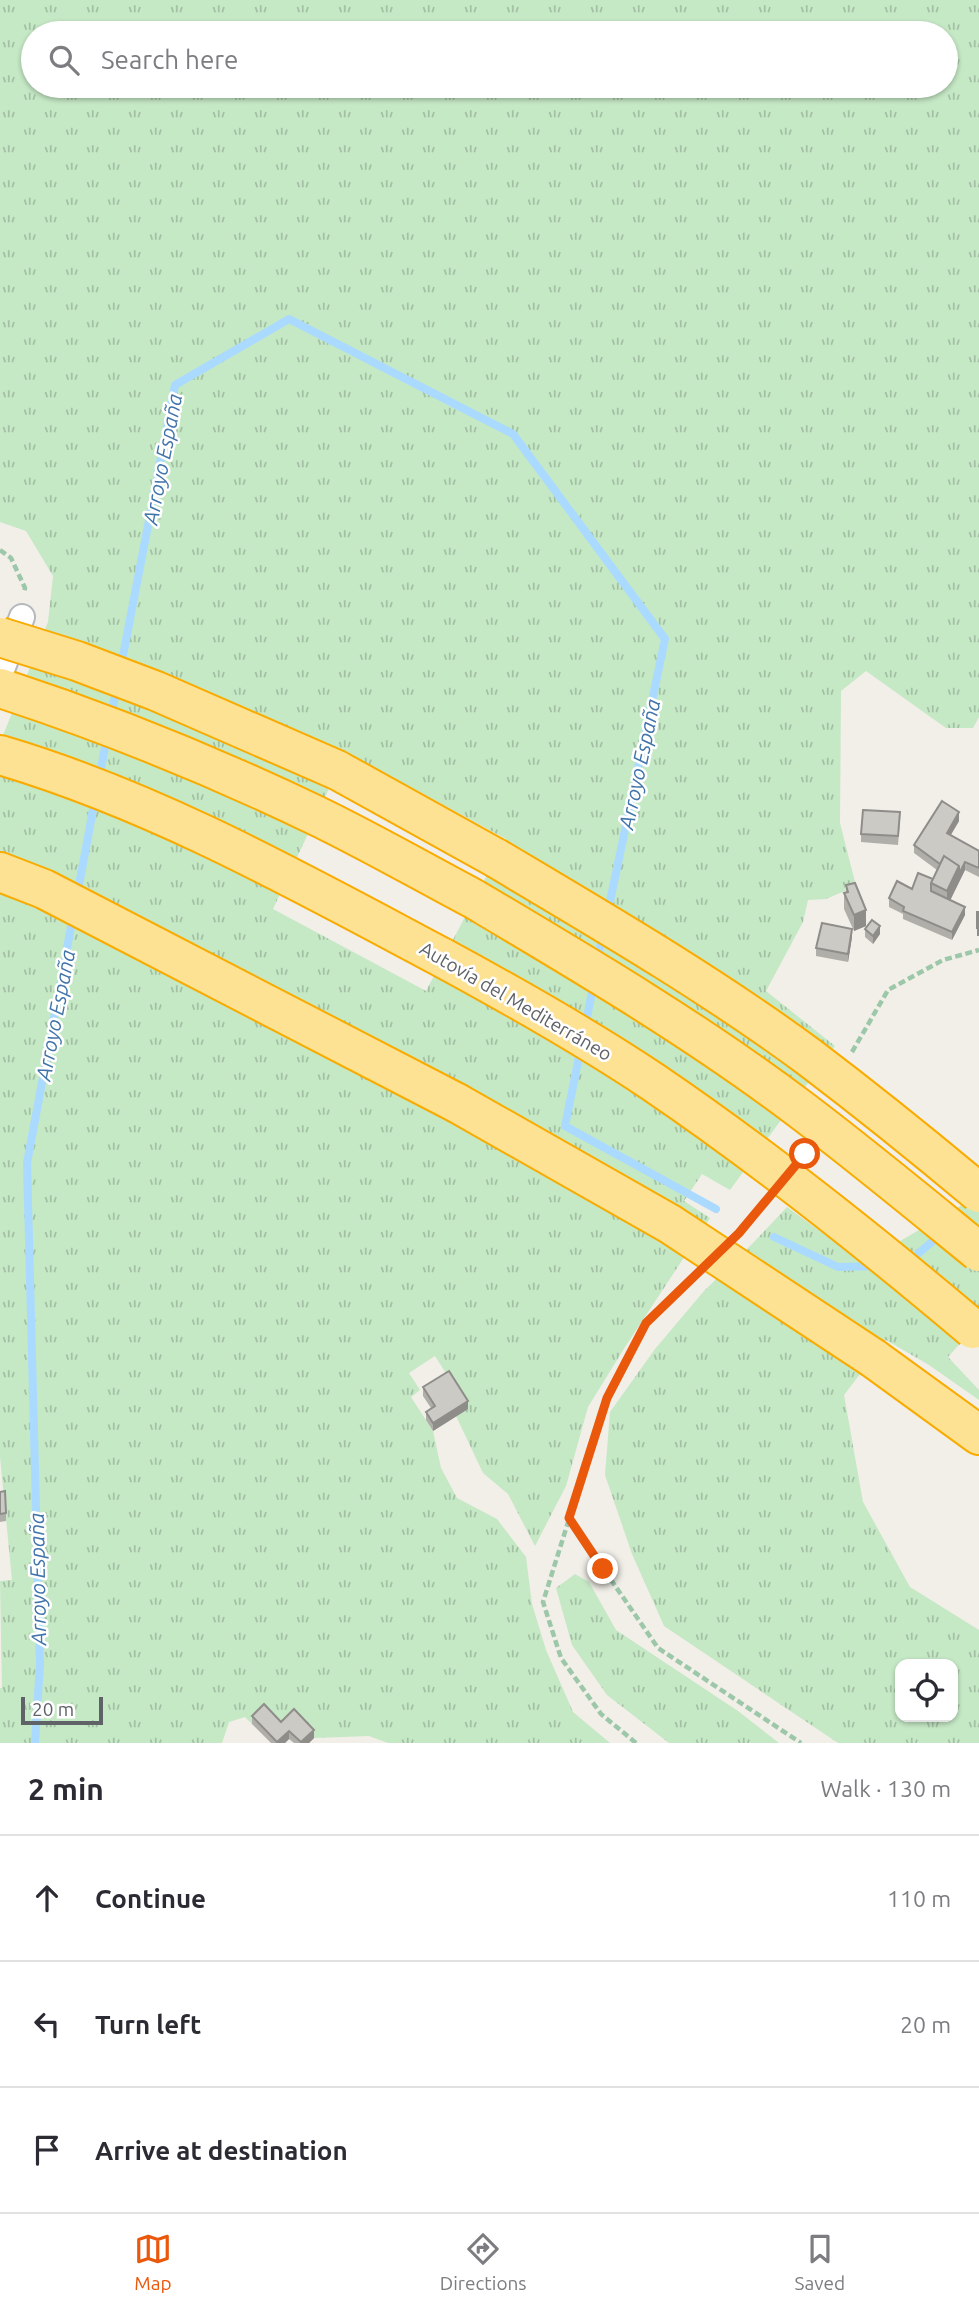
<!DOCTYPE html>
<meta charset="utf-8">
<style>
:root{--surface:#fff;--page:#f2f2f3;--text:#2b2b33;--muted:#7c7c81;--line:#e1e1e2;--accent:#ea580c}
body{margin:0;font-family:Ubuntu,sans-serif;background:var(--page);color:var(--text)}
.controls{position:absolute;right:21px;bottom:21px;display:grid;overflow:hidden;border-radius:14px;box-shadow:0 2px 5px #0004}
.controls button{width:63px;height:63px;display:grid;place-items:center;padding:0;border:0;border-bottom:2px solid var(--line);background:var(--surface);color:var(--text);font:35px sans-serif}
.scale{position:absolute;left:21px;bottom:18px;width:82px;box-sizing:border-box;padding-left:7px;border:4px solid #5f6368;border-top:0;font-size:19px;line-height:24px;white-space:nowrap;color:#5f6368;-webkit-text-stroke:5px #fff;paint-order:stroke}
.stop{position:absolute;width:21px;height:21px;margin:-16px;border:5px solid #ea580c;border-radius:50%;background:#fff}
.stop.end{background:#ea580c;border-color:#fff;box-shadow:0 2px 7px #0008}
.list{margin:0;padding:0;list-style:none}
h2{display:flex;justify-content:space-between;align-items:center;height:91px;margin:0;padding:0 28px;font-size:30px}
h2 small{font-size:23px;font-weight:400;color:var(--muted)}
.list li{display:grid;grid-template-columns:46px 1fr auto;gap:21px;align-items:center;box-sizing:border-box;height:126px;padding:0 28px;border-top:2px solid var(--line)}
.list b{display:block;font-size:26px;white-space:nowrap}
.list em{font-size:23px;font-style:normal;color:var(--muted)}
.icon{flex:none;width:38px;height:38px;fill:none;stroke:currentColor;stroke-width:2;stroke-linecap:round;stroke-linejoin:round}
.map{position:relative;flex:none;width:979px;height:1743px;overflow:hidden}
.search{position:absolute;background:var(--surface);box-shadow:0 2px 5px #0004;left:21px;right:21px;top:21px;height:77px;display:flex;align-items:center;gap:18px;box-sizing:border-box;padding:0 24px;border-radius:38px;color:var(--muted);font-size:26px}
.sheet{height:469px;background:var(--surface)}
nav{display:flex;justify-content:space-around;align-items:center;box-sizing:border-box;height:98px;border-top:2px solid var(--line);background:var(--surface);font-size:19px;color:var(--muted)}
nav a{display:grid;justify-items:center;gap:4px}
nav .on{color:var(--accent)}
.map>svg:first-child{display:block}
</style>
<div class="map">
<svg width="979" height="1743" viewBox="0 0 979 1743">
<defs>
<pattern id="grass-tufts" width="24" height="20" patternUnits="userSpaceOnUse" patternTransform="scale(1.75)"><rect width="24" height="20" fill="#c5e8c5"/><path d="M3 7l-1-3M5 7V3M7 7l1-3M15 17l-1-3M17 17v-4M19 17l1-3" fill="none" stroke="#a3c0a4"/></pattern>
</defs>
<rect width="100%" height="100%" fill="#f1efe8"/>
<path fill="url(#grass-tufts)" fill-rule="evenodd" d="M 0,0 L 979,0 L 979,717 L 973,728 L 946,728 L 866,671 L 841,691 L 840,823 L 856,886 L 826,899 L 808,900 L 803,922 L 766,991 L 835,1046 L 730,1190 L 702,1174 L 684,1201 L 710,1218 L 625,1347 L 588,1407 L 566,1486 L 535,1546 L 508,1494 L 483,1473 L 456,1416 L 468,1408 L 435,1356 L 409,1373 L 420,1390 L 411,1397 L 433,1431 L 441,1468 L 457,1498 L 497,1519 L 526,1557 L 532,1604 L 546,1650 L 573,1712 L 610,1743 L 388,1743 L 369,1736 L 314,1738 L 252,1724 L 245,1717 L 229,1722 L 222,1743 L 0,1743 L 0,1688 L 2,1688 L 0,1581 L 12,1580 L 0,1457 L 0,743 L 48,622 L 53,576 L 26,531 L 0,522 ZM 33,33 L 946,33 L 946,86 L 33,86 ZM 346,752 L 506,839 L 426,991 L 273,909 Z
M 979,1185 L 979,1322 L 948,1357 L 979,1390 L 979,1400 L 929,1365 L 886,1340 L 844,1395 L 863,1502 L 910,1587 L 979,1630 L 979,1743 L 838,1743 L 664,1626 L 632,1554 L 605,1475 L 610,1412 L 655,1349 L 704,1291 L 753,1243 L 787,1207 L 835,1242 L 895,1244 L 962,1205 ZM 900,1664 L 953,1664 L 953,1717 L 900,1717 Z
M 575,1574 L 589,1582 L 616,1630 L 738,1711 L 779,1743 L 669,1743 L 607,1695 L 572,1645 L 556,1588 Z"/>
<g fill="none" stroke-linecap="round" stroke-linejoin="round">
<path stroke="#aadaff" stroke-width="8" d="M 121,666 L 175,385 L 289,319 L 513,434 L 665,639 L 608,911
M 111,717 L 117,685
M 99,779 L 107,737
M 77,896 L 95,799
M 597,962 L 603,934
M 585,1027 L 594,982
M 581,1047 L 565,1126 L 716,1209
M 774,1237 L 838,1267 L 878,1266
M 907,1263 L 940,1235
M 35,1743 L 40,1663 L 27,1163 L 73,916"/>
<defs>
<path id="minor" d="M 0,675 L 22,617"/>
<path id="motorway" d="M 0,688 C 107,723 213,766 315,815 C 369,841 421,871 474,899
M 0,755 C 156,801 300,882 443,958
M 337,770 L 496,858
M 0,872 L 44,889 L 457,1103
M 873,1358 L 979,1435"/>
</defs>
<use href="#minor" stroke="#b5b8bc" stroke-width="28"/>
<use href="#motorway" stroke="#f9ab00" stroke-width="42"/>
<path stroke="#9cc7a9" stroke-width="4.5" stroke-dasharray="7 3.5" stroke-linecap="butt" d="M 0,550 L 11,558 L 25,588 L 24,593
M 852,1052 L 888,990 L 943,960 L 979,950
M 740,1231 L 766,1200
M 569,1519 L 658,1648 L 801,1743
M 636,1743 L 601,1714 L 561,1658 L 543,1602 L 607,1398 L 646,1323 L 694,1277"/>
<use href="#minor" stroke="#fff" stroke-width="24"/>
<use href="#motorway" stroke="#fde293" stroke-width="38"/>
<defs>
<path id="motorway-bridge" d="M 0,637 L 77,661 L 156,691 L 337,770
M 496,858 C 602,921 710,984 809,1057 C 867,1101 923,1146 979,1193
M 474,899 C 585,965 697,1031 800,1109 C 861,1155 920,1204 979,1252
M 443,958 C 515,997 586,1037 653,1082 C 765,1158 870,1242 973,1329
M 457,1103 L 670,1224 L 873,1358"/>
</defs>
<use href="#motorway-bridge" stroke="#f9ab00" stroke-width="42" stroke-linecap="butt"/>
<use href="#motorway-bridge" stroke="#fde293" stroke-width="38"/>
</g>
<path fill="#afaea9" d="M 900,821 L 898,845 L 861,842 L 861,834 Z
M 959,821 L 951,835 L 979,851 L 979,877 L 965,870 L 950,900 L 965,915 L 952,940 L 903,919 L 903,914 L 889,907 L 889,898 L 933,879 L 937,870 L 914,853 L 914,845 Z
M 846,885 L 866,926 L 854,931 L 844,909 L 844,893 L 846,892 Z
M 865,929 L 880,934 L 873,944 L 865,937 Z
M 852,937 L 848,962 L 816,956 L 816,948 Z
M 423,1387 L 468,1409 L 433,1431 L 426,1420 L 426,1412 L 431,1408 L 423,1396 Z
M 0,1492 L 6,1513 L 6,1521 L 0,1522 Z
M 252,1716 L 281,1722 L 314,1738 L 309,1743 L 294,1743 L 289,1739 L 285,1743 L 271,1743 L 252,1724 Z"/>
<path fill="#8f8d8a" d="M 959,812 L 959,821 L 947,841 L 947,833 Z
M 965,862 L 965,870 L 947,907 L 947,891 L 959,866 Z
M 965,907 L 965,915 L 952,940 L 952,932 Z
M 866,910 L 866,926 L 854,931 L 854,915 Z
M 880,926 L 880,934 L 873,944 L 873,936 Z
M 977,928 L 979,928 L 979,936 L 977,936 Z
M 852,929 L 852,937 L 848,962 L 848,954 Z
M 468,1401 L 468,1409 L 433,1431 L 433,1423 Z
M 314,1730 L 314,1738 L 309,1743 L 301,1743 Z
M 289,1731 L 289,1739 L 285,1743 L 277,1743 Z"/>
<path fill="#cccac5" stroke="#8f8d8a" stroke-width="2" d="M 942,801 L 959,812 L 947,833 L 979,851 L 979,868 L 965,862 L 959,874 L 959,866 L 944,856 L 940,864 L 914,845 Z
M 863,810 L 900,812 L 898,836 L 861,834 Z
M 944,856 L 959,866 L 947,891 L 931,883 Z
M 918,873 L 933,879 L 931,883 L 931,891 L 965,907 L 952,932 L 903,911 L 904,907 L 889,898 L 897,881 L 912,889 Z
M 855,883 L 866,910 L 854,915 L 844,893 L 848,892 L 846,885 Z
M 977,912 L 979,912 L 979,928 L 977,928 Z
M 872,920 L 880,926 L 873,936 L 865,929 Z
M 822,923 L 852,929 L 848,954 L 816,948 Z
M 449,1371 L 468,1401 L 433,1423 L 426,1412 L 435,1406 L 423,1387 Z
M 5,1491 L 6,1513 L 0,1514 L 0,1492 Z
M 264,1704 L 281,1722 L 294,1709 L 314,1730 L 301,1742 L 289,1731 L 277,1742 L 252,1716 Z"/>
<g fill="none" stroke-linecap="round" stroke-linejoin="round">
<path stroke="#ea580c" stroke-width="9" d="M 603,1569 L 569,1518 L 607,1398 L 646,1323 L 739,1233 L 805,1154"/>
</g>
<g text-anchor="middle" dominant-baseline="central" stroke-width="5" stroke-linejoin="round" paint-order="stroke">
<g font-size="19" fill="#5f6368" stroke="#fff">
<text transform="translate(516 1001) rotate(30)">Autovía del Mediterráneo</text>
</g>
<g font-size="21" font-style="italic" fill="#4174aa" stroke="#fff">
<text transform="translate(162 459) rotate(-79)">Arroyo España</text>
<text transform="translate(639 764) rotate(-78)">Arroyo España</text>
<text transform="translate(55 1015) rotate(-79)">Arroyo España</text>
<text transform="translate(37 1579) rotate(-91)">Arroyo España</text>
</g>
</g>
</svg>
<div class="controls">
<button><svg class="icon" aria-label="locate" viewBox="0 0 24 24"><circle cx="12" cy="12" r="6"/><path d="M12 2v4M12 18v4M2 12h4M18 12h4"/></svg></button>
</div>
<div class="scale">20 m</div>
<div class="stop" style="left:805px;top:1154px"></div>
<div class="stop end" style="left:603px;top:1569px"></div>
<div class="search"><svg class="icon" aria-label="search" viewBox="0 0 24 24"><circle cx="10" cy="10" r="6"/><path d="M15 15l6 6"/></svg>Search here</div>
</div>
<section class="sheet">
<h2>2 min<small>Walk · 130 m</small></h2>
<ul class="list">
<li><svg class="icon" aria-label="ahead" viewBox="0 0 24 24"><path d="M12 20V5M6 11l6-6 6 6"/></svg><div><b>Continue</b></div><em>110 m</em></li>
<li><svg class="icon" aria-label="left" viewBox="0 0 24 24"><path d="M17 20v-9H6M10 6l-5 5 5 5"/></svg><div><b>Turn left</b></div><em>20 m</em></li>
<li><svg class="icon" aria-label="arrive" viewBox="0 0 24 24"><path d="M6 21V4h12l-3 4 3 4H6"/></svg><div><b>Arrive at destination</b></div></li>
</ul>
</section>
<nav>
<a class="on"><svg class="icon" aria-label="map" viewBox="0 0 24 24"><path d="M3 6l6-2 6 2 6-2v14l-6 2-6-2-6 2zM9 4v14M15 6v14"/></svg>Map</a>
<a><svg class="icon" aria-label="directions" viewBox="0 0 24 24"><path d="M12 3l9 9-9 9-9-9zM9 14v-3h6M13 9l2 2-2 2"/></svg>Directions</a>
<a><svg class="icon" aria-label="saved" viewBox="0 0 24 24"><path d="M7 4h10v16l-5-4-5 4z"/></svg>Saved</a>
</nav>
